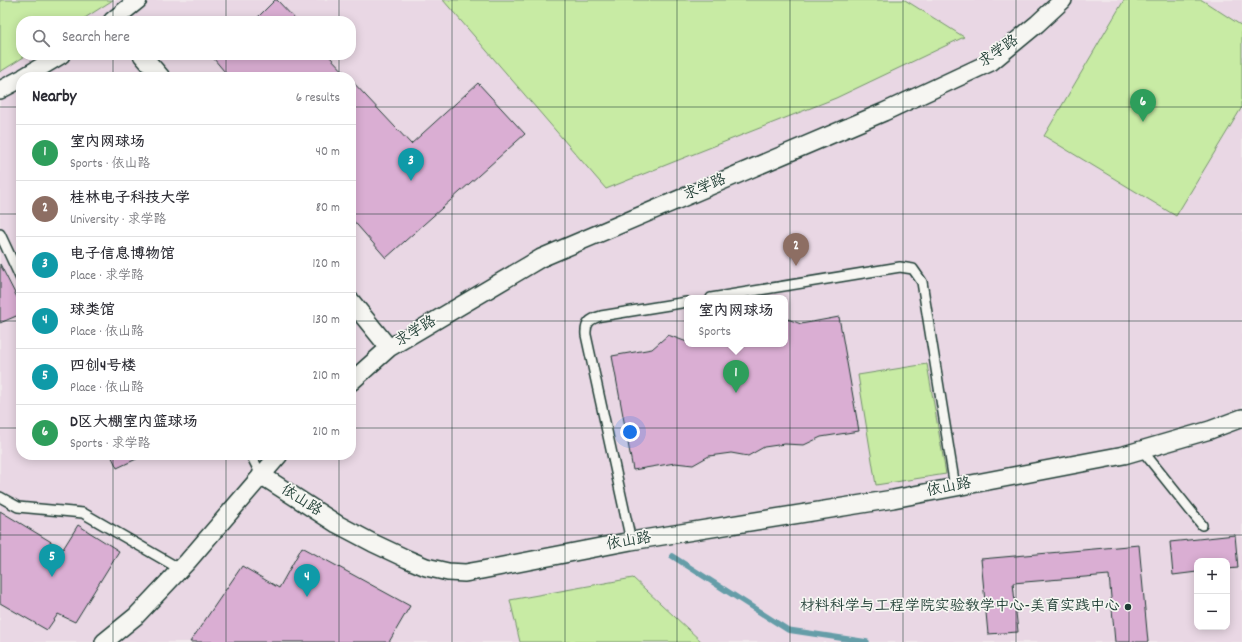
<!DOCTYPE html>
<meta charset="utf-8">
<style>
:root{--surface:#fff;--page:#f2f2f3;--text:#2b2b33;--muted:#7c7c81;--line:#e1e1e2;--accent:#0f766e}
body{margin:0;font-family:Dekko,"LXGW WenKai TC",sans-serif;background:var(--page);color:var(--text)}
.controls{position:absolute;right:12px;bottom:12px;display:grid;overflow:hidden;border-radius:8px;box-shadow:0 2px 10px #0003}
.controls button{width:36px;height:36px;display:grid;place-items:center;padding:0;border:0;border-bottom:1px solid var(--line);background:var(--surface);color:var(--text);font:20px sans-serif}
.you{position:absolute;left:630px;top:432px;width:14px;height:14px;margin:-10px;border:3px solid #fff;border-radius:50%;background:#1a73e8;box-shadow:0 0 0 6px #1a73e833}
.badge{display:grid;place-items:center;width:26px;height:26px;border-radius:50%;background:var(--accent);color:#fff;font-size:13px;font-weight:700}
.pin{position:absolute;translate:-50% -33px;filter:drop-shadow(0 1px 2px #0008)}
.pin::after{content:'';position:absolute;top:21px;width:14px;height:12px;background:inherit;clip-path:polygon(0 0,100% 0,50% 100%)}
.popup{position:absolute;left:684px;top:295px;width:104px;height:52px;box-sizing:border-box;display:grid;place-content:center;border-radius:8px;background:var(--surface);filter:drop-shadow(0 1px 3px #0005);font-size:13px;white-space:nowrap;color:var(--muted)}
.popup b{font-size:15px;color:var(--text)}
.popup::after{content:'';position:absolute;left:50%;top:100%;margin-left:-8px;border:8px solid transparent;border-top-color:var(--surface)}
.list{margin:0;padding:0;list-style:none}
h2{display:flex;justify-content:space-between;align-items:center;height:52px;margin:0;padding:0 16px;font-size:17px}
h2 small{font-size:13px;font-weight:400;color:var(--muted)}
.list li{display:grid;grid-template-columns:26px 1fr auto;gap:12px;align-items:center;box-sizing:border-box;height:56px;padding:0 16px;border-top:1px solid var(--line)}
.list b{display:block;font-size:15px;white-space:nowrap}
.list p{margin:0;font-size:13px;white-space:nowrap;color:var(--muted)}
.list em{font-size:13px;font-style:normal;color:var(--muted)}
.icon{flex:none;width:22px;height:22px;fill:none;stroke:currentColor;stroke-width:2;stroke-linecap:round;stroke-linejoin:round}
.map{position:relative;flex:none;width:1242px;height:642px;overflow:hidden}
.search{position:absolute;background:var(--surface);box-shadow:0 2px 10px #0003;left:16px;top:16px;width:340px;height:44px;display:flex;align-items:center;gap:10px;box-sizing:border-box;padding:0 14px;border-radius:16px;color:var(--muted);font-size:15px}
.panel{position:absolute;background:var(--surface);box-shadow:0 2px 10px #0003;left:16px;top:72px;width:340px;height:388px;border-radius:16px}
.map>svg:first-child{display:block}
</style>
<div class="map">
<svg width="1242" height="642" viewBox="0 0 1242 642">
<rect width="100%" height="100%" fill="#f0e8ec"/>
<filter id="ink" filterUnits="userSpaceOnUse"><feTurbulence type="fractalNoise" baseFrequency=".025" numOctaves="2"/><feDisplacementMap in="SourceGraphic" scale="8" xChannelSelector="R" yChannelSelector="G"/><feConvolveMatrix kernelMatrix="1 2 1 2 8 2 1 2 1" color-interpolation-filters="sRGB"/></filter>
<g filter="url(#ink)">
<path fill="#e9d7e4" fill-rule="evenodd" d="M 0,0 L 1242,0 L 1242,642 L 702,642 L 633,578 L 510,600 L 520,642 L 0,642 ZM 21,21 L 351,21 L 351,55 L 21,55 ZM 21,77 L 351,77 L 351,455 L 21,455 ZM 687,298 L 785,298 L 785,344 L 687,344 ZM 1197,561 L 1227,561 L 1227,627 L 1197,627 Z"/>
<path fill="#c8eba4" stroke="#74946c" d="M 0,0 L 113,0 L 80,21 L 21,21 L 21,55 L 27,55 L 0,72 Z
M 443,0 L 905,0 L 964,37 L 836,98 L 676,161 L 606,189 Z
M 1124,0 L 1202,0 L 1242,26 L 1242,107 L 1176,216 L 1044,136 Z
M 927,364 L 946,474 L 876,485 L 858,375 Z
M 633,578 L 702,642 L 520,642 L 510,600 Z"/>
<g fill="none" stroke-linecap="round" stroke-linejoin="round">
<path stroke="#659da8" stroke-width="5.5" d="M 672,556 L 788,630 L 867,642"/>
</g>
<path fill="#daaed3" stroke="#1f3d34" d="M 275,0 L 277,0 L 297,21 L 254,21 Z
M 218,55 L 328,55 L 349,77 L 229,77 L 214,59 Z
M 351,80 L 411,144 L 478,83 L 525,134 L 386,258 L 351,218 Z
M 0,264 L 21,305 L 21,314 L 0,323 Z
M 839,317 L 859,431 L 821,437 L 804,445 L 785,444 L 764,447 L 748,456 L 731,453 L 709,456 L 693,465 L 675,463 L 633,470 L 612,356 L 652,349 L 668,335 L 687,342 L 687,344 L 785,344 L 785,318 L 801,324 Z
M 111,455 L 145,455 L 117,468 Z
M 0,511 L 63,549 L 78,525 L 119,551 L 75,622 L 58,614 L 47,630 L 0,603 Z
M 1235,535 L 1238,568 L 1227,569 L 1227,561 L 1197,561 L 1197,572 L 1173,575 L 1170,542 Z
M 1139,545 L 1148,642 L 1115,642 L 1109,575 L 1013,583 L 1018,632 L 988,634 L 981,559 Z
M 302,547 L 410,606 L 389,642 L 190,642 L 242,566 L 279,588 Z"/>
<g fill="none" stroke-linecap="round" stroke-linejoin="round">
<defs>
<path id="service" d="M 0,234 L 21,279
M 711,298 L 900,267 L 913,269 L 922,282 L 955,487
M 1142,450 L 1202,525
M 251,455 L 261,475
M 0,497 L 18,507 L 83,513 L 180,569
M 631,541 L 586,335 C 585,323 590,319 601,316 L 687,302"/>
<path id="minor" d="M 112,21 L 138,0
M 142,55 L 161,77
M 24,77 L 61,55
M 0,90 L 21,79
M 351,301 L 389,348
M 351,382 L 389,348 L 541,258 L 884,112 L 991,62 L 1037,24 L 1063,0
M 261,475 L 337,524 L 373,543 L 407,559 L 426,567 L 448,572 L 465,573 L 482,570 L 631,541 L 893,499 L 1124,455 L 1210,430 L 1242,418
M 104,642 L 136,616 L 188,561 L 279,455"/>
</defs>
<use href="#service" stroke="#1f3d34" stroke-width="12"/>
<use href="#minor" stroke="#1f3d34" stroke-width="20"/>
<use href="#service" stroke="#f6f6f2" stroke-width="9"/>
<use href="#minor" stroke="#f6f6f2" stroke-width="17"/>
</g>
</g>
<path fill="none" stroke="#1f3d34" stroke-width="1" stroke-opacity="0.55" d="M 113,0 L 113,21M 226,0 L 226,21M 339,0 L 339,21M 452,0 L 452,642M 565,0 L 565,642M 677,0 L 677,642M 790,0 L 790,642M 903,0 L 903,642M 1016,0 L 1016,642M 1129,0 L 1129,642M 113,55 L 113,77M 226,55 L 226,77M 339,55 L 339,77M 0,107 L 21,107M 351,107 L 1242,107M 0,214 L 21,214M 351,214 L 1242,214M 0,321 L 21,321M 351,321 L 1242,321M 0,428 L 21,428M 351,428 L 1242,428M 113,455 L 113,642M 226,455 L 226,642M 339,455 L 339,642M 0,535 L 1242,535"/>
<circle fill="#1f3d34" stroke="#f6f6f2" stroke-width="1.5" cx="1128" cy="607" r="4"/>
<g text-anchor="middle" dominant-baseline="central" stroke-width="3.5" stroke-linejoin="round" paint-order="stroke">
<g font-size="15" fill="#1f3d34" stroke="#f6f6f2">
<text transform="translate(999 52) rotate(-35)">求学路</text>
<text transform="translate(705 188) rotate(-23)">求学路</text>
<text transform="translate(416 332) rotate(-31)">求学路</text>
<text transform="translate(949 488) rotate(-11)">依山路</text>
<text transform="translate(301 501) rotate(33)">依山路</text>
<text transform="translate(629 542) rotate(-10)">依山路</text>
</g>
<g font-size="15" fill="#1f3d34" stroke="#f6f6f2" text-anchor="end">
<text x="1120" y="607">材料科学与工程学院实验教学中心-美育实践中心</text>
</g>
</g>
</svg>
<div class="controls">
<button>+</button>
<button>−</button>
</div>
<div class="you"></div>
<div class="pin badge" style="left:736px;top:393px;background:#2e9e5b">1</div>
<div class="popup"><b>室内网球场</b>Sports</div>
<div class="pin badge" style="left:796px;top:266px;background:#8d6e63">2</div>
<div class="pin badge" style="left:411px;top:181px;background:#0f9aa8">3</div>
<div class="pin badge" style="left:307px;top:597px;background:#0f9aa8">4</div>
<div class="pin badge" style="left:52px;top:577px;background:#0f9aa8">5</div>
<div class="pin badge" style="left:1143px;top:122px;background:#2e9e5b">6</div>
<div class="search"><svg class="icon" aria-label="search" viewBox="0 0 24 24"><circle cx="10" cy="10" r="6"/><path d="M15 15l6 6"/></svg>Search here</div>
<section class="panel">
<h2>Nearby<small>6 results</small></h2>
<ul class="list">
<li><span class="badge" style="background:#2e9e5b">1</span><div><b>室内网球场</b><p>Sports · 依山路</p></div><em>40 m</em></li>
<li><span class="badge" style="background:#8d6e63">2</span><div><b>桂林电子科技大学</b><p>University · 求学路</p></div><em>80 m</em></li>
<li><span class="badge" style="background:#0f9aa8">3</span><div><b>电子信息博物馆</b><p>Place · 求学路</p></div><em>120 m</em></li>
<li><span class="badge" style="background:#0f9aa8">4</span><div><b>球类馆</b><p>Place · 依山路</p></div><em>130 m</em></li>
<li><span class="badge" style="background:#0f9aa8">5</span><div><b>四创4号楼</b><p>Place · 依山路</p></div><em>210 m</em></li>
<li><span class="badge" style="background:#2e9e5b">6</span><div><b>D区大棚室内篮球场</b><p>Sports · 求学路</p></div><em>210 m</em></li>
</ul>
</section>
</div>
